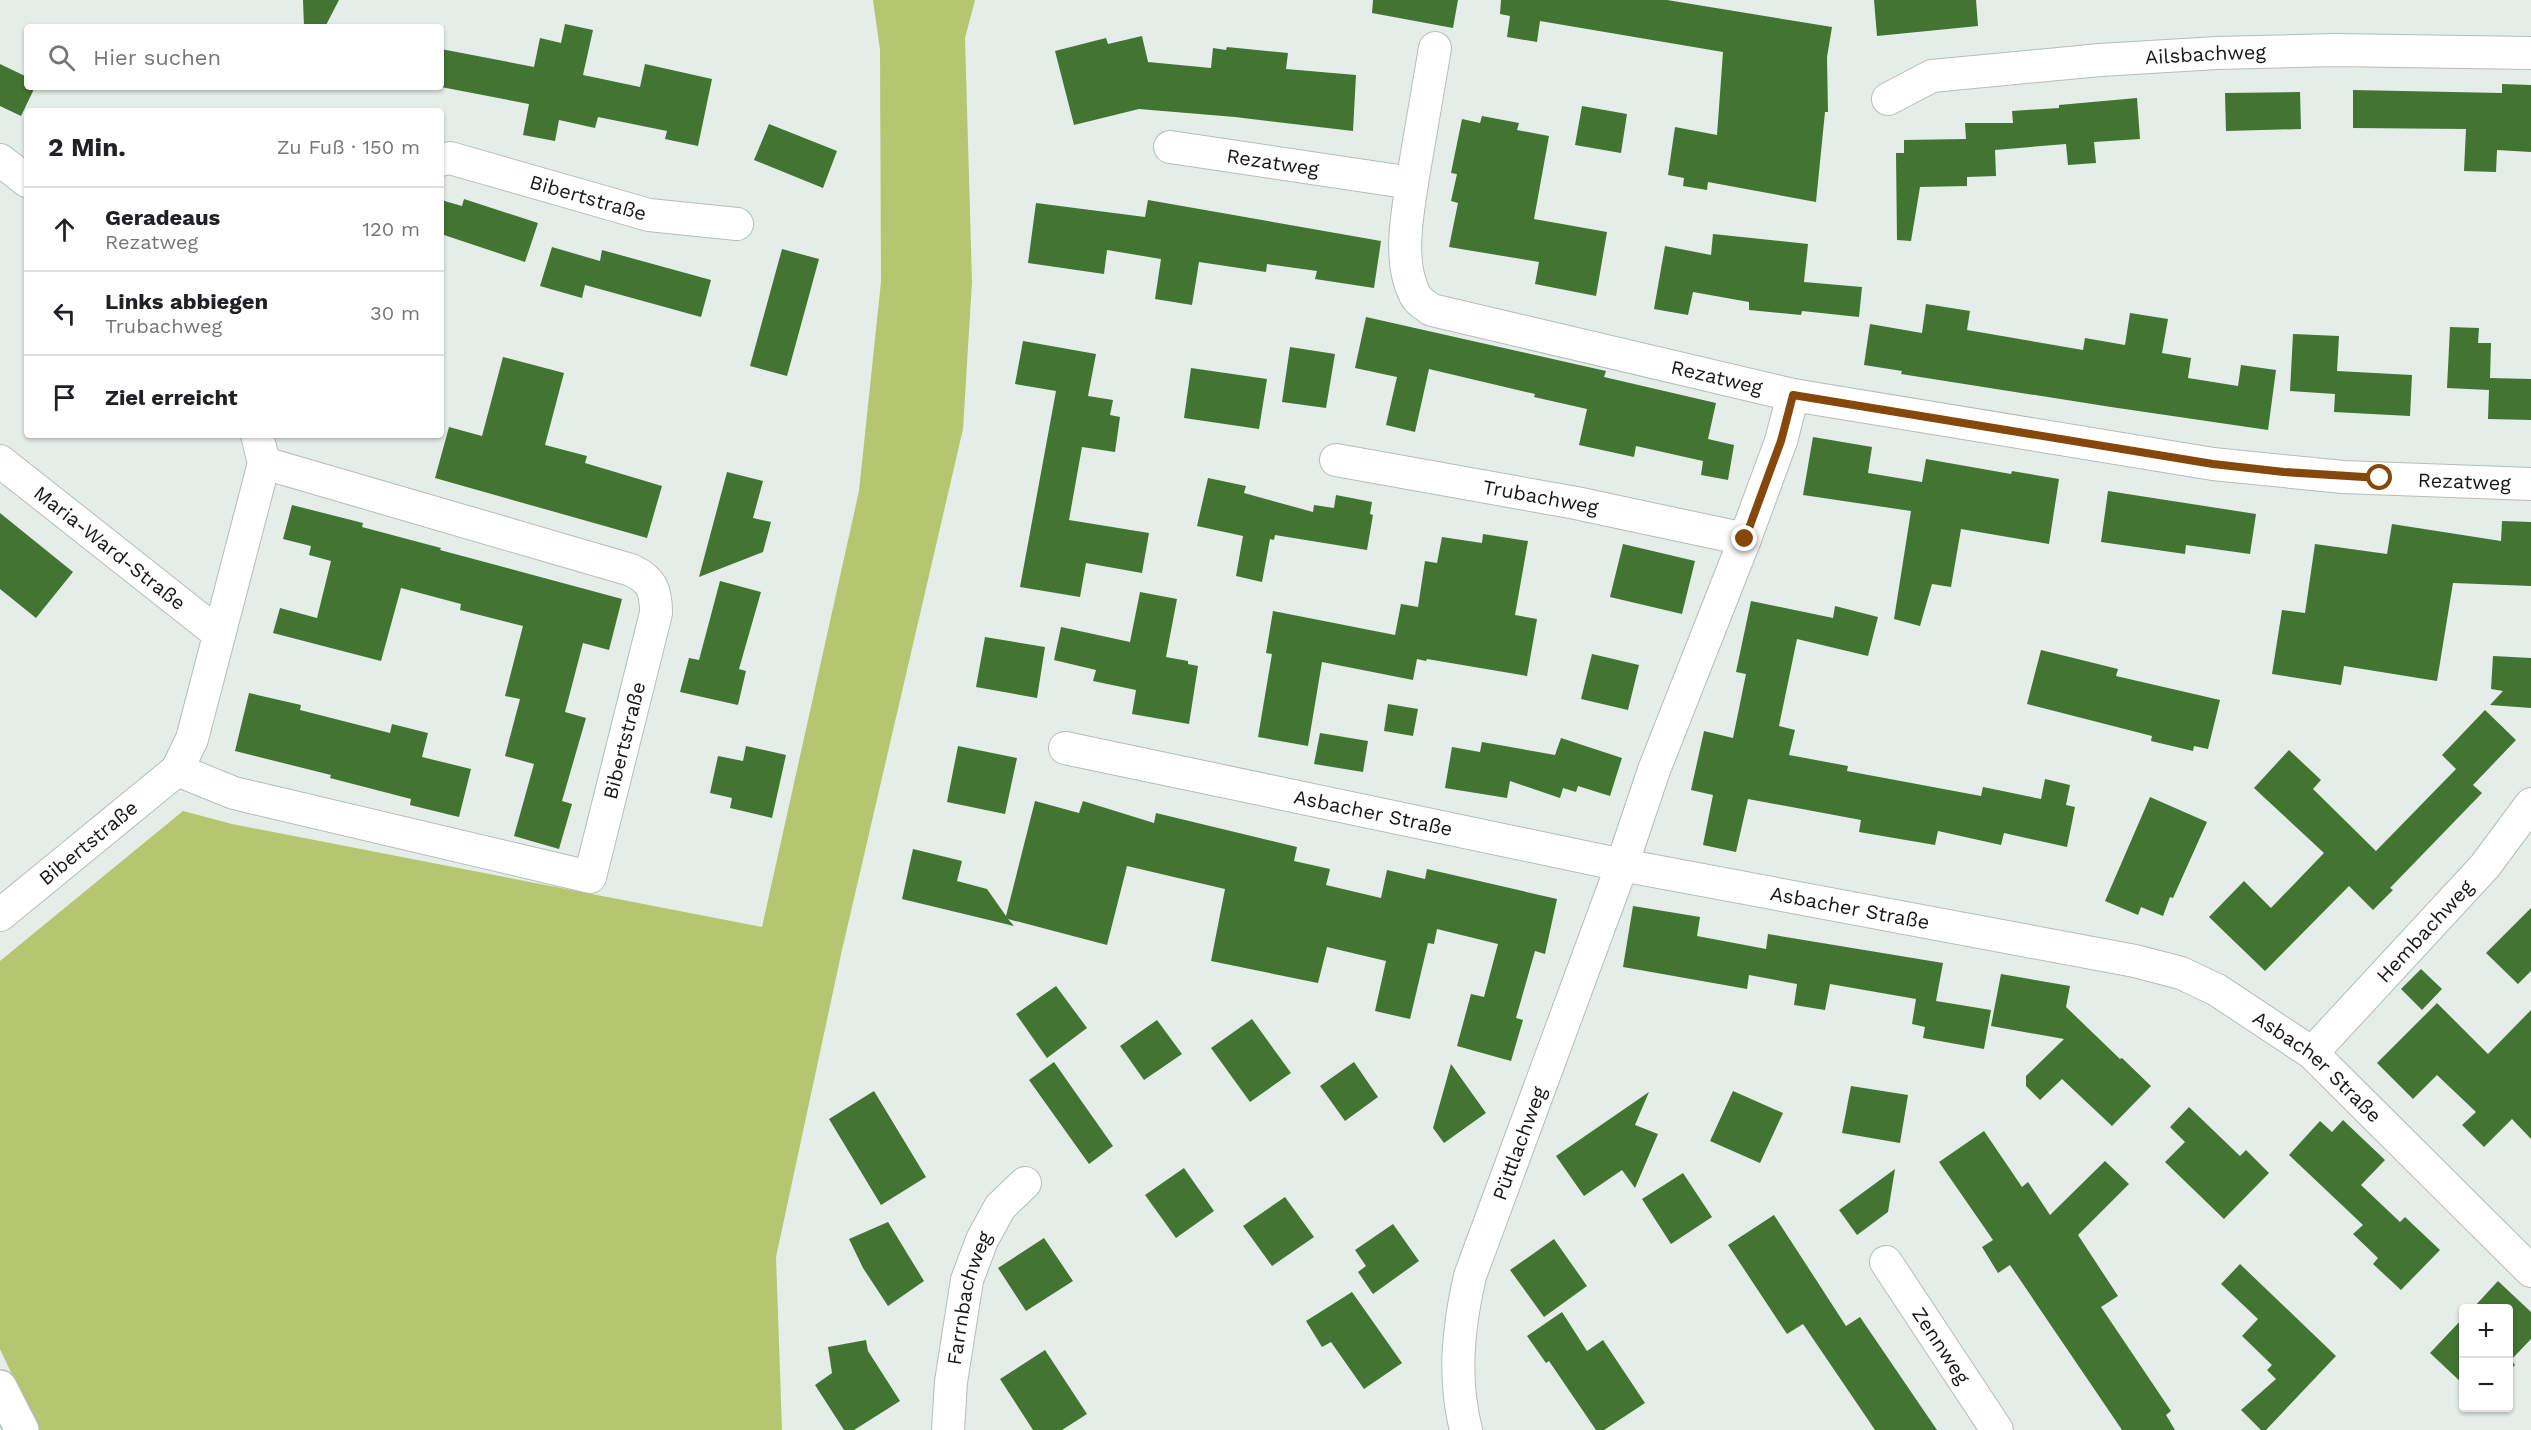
<!DOCTYPE html>
<html lang="de">
<meta charset="utf-8">
<style>
:root{--surface:#fff;--page:#f6f6f6;--text:#202124;--muted:#757577;--line:#e0e0e0}
body{margin:0;font-family:"Work Sans",sans-serif;background:var(--page);color:var(--text)}
.controls{position:absolute;right:18px;bottom:18px;display:grid;overflow:hidden;border-radius:6px;box-shadow:0 2px 4px #0004}
.controls button{width:54px;height:54px;display:grid;place-items:center;padding:0;border:0;border-bottom:2px solid var(--line);background:var(--surface);color:var(--text);font:30px sans-serif}
.stop{position:absolute;width:18px;height:18px;margin:-14px;border:4px solid #86470a;border-radius:50%;background:#fff}
.stop.end{background:#86470a;border-color:#fff;box-shadow:0 2px 6px #0008}
.list{margin:0;padding:0;list-style:none}
h2{display:flex;justify-content:space-between;align-items:center;height:78px;margin:0;padding:0 24px;font-size:26px}
h2 small{font-size:20px;font-weight:400;color:var(--muted)}
.list li{display:grid;grid-template-columns:39px 1fr auto;gap:18px;align-items:center;box-sizing:border-box;height:84px;padding:0 24px;border-top:2px solid var(--line)}
.list b{display:block;font-size:22px;white-space:nowrap}
.list p{margin:0;font-size:20px;white-space:nowrap;color:var(--muted)}
.list em{font-size:20px;font-style:normal;color:var(--muted)}
.icon{flex:none;width:33px;height:33px;fill:none;stroke:currentColor;stroke-width:2;stroke-linecap:round;stroke-linejoin:round}
.map{position:relative;flex:none;width:2531px;height:1430px;overflow:hidden}
.search{position:absolute;background:var(--surface);box-shadow:0 2px 4px #0004;left:24px;top:24px;width:420px;height:66px;display:flex;align-items:center;gap:15px;box-sizing:border-box;padding:0 21px;border-radius:6px;color:var(--muted);font-size:22px}
.panel{position:absolute;background:var(--surface);box-shadow:0 2px 4px #0004;left:24px;top:108px;width:420px;height:330px;border-radius:6px}
.map>svg:first-child{display:block}
</style>
<div class="map">
<svg width="2531" height="1430" viewBox="0 0 2531 1430">
<rect width="100%" height="100%" fill="#e5ede8"/>
<path fill="#b4c66f" d="M 873,0 L 975,0 L 965,38 L 972,282 L 963,429 L 842,950 L 776,1257 L 782,1430 L 38,1430 L 0,1349 L 0,961 L 183,811 L 232,824 L 762,927 L 859,491 L 881,282 L 880,50 Z"/>
<path fill="#417531" d="M 303,0 L 339,0 L 325,27 L 304,27 Z
M 1373,0 L 1458,0 L 1453,28 L 1372,13 Z
M 1501,0 L 1667,0 L 1832,27 L 1827,57 L 1828,112 L 1825,112 L 1816,202 L 1708,182 L 1707,190 L 1683,186 L 1684,178 L 1668,175 L 1675,127 L 1717,135 L 1723,52 L 1540,21 L 1537,42 L 1507,37 L 1510,16 L 1500,14 Z
M 1874,0 L 1976,0 L 1978,26 L 1877,36 Z
M 565,24 L 593,30 L 583,75 L 640,87 L 645,64 L 712,79 L 698,146 L 665,139 L 667,131 L 598,117 L 595,128 L 559,120 L 555,141 L 523,135 L 529,104 L 441,87 L 441,49 L 534,67 L 540,38 L 561,43 Z
M 1142,36 L 1148,62 L 1211,68 L 1213,48 L 1226,50 L 1227,47 L 1288,53 L 1286,69 L 1356,75 L 1353,131 L 1235,117 L 1139,109 L 1074,125 L 1055,51 L 1106,38 L 1108,44 Z
M 0,64 L 27,77 L 27,87 L 35,87 L 21,116 L 0,106 Z
M 2502,84 L 2531,85 L 2531,152 L 2497,150 L 2496,172 L 2464,171 L 2466,129 L 2353,128 L 2353,90 L 2502,93 Z
M 2300,92 L 2301,129 L 2226,131 L 2225,93 Z
M 2137,98 L 2140,139 L 2094,142 L 2096,163 L 2068,165 L 2066,144 L 1995,150 L 1996,176 L 1967,177 L 1967,186 L 1920,187 L 1911,241 L 1897,240 L 1896,153 L 1904,153 L 1904,140 L 1966,139 L 1965,123 L 2013,123 L 2012,111 L 2059,108 L 2059,105 Z
M 1582,106 L 1627,114 L 1621,153 L 1575,145 Z
M 1482,116 L 1519,123 L 1517,130 L 1549,136 L 1534,219 L 1607,232 L 1596,296 L 1535,284 L 1539,262 L 1449,247 L 1458,203 L 1451,201 L 1457,174 L 1451,173 L 1462,119 L 1480,123 Z
M 769,124 L 837,151 L 823,188 L 754,160 Z
M 464,199 L 538,223 L 525,262 L 441,234 L 441,200 L 462,206 Z
M 1148,200 L 1381,241 L 1374,288 L 1315,279 L 1317,271 L 1267,264 L 1266,272 L 1199,262 L 1192,305 L 1155,299 L 1161,259 L 1107,250 L 1104,274 L 1028,263 L 1036,203 L 1145,217 Z
M 1713,234 L 1808,244 L 1804,282 L 1862,287 L 1859,317 L 1802,311 L 1801,315 L 1749,310 L 1749,302 L 1693,292 L 1688,315 L 1654,309 L 1665,246 L 1711,255 Z
M 552,247 L 600,261 L 602,250 L 711,280 L 701,317 L 585,285 L 582,298 L 540,286 Z
M 782,249 L 819,259 L 787,376 L 750,366 Z
M 1926,304 L 1970,311 L 1967,330 L 2083,350 L 2085,338 L 2125,345 L 2130,313 L 2168,319 L 2162,353 L 2191,358 L 2188,378 L 2238,386 L 2241,365 L 2276,370 L 2268,430 L 2111,407 L 1901,374 L 1902,371 L 1864,365 L 1870,324 L 1922,333 Z
M 1366,317 L 1606,371 L 1604,377 L 1716,403 L 1708,439 L 1734,445 L 1728,480 L 1701,475 L 1703,461 L 1636,446 L 1634,457 L 1579,445 L 1587,409 L 1534,397 L 1535,394 L 1429,369 L 1415,432 L 1386,425 L 1397,377 L 1355,368 Z
M 2450,327 L 2479,328 L 2478,343 L 2491,343 L 2490,378 L 2531,379 L 2531,420 L 2488,419 L 2489,390 L 2447,388 Z
M 2293,334 L 2339,336 L 2337,371 L 2412,375 L 2410,416 L 2334,412 L 2335,394 L 2290,391 Z
M 1023,341 L 1096,354 L 1088,396 L 1113,400 L 1110,415 L 1120,417 L 1115,452 L 1082,447 L 1069,520 L 1149,533 L 1142,573 L 1086,563 L 1080,597 L 1020,587 L 1056,391 L 1015,384 Z
M 1290,347 L 1335,354 L 1326,408 L 1282,402 Z
M 503,357 L 564,373 L 545,445 L 587,456 L 585,463 L 662,486 L 647,538 L 435,478 L 449,427 L 482,436 Z
M 1191,368 L 1267,379 L 1259,429 L 1184,418 Z
M 1813,437 L 1872,447 L 1868,473 L 1922,482 L 1926,459 L 2011,474 L 2012,471 L 2059,479 L 2049,544 L 1961,529 L 1951,587 L 1932,584 L 1920,626 L 1894,619 L 1911,511 L 1803,495 Z
M 727,472 L 763,481 L 753,518 L 771,522 L 763,552 L 699,577 Z
M 1208,478 L 1246,486 L 1244,493 L 1313,512 L 1314,505 L 1334,508 L 1336,495 L 1372,502 L 1370,514 L 1373,515 L 1367,550 L 1275,535 L 1274,540 L 1270,539 L 1262,582 L 1236,576 L 1243,536 L 1197,526 Z
M 2108,491 L 2256,514 L 2250,554 L 2186,545 L 2185,554 L 2101,542 Z
M 292,505 L 363,523 L 362,527 L 441,548 L 440,550 L 622,599 L 609,650 L 583,643 L 565,712 L 586,718 L 562,801 L 572,804 L 559,849 L 514,836 L 534,764 L 505,756 L 520,699 L 505,696 L 523,626 L 460,610 L 461,604 L 401,588 L 381,661 L 273,633 L 280,608 L 317,618 L 331,561 L 309,555 L 311,546 L 283,539 Z
M 0,513 L 73,572 L 36,618 L 0,589 Z
M 2502,521 L 2531,522 L 2531,586 L 2453,583 L 2437,681 L 2344,666 L 2341,685 L 2272,674 L 2282,610 L 2305,613 L 2315,544 L 2387,554 L 2392,524 L 2501,541 Z
M 1483,534 L 1528,541 L 1515,615 L 1537,619 L 1527,676 L 1427,659 L 1426,661 L 1417,659 L 1413,680 L 1322,662 L 1308,746 L 1258,737 L 1272,654 L 1266,653 L 1273,611 L 1395,635 L 1401,604 L 1418,607 L 1425,561 L 1437,563 L 1442,537 L 1482,543 Z
M 1623,544 L 1695,561 L 1682,614 L 1610,597 Z
M 720,581 L 761,592 L 739,669 L 746,671 L 738,705 L 680,692 L 689,658 L 699,660 Z
M 1140,592 L 1177,599 L 1166,657 L 1188,661 L 1188,664 L 1198,666 L 1189,724 L 1132,714 L 1136,690 L 1093,681 L 1096,670 L 1054,660 L 1061,627 L 1130,642 Z
M 1751,601 L 1833,618 L 1835,606 L 1878,617 L 1868,656 L 1797,639 L 1779,726 L 1795,730 L 1789,755 L 1848,766 L 1847,771 L 1981,796 L 1983,787 L 2041,799 L 2045,779 L 2070,785 L 2066,805 L 2075,807 L 2067,847 L 2004,833 L 2001,845 L 1938,831 L 1935,845 L 1859,832 L 1861,820 L 1748,799 L 1736,852 L 1703,845 L 1713,795 L 1691,790 L 1704,731 L 1733,738 L 1746,674 L 1736,672 Z
M 985,637 L 1045,647 L 1037,698 L 976,687 Z
M 2041,650 L 2118,669 L 2116,676 L 2220,700 L 2208,749 L 2194,746 L 2193,751 L 2151,741 L 2152,736 L 2027,704 Z
M 1592,654 L 1639,665 L 1628,710 L 1581,699 Z
M 2493,656 L 2531,658 L 2531,708 L 2490,705 L 2503,691 L 2491,689 Z
M 249,693 L 301,705 L 300,710 L 390,733 L 392,724 L 428,733 L 422,757 L 471,769 L 459,817 L 410,805 L 411,799 L 330,778 L 331,775 L 235,751 Z
M 1388,704 L 1418,709 L 1413,736 L 1384,731 Z
M 2485,710 L 2516,740 L 2473,785 L 2482,793 L 2390,888 L 2393,890 L 2373,910 L 2349,886 L 2265,971 L 2209,917 L 2244,881 L 2271,908 L 2324,853 L 2254,788 L 2289,750 L 2321,780 L 2313,789 L 2376,851 L 2456,769 L 2442,755 Z
M 1320,733 L 1368,741 L 1363,772 L 1314,764 Z
M 1561,738 L 1622,758 L 1610,796 L 1578,786 L 1576,792 L 1563,788 L 1560,798 L 1510,781 L 1507,798 L 1445,788 L 1452,747 L 1480,752 L 1482,742 L 1555,755 Z
M 746,746 L 786,755 L 772,818 L 730,808 L 732,798 L 710,793 L 718,756 L 743,761 Z
M 958,746 L 1017,758 L 1005,814 L 947,802 Z
M 2150,797 L 2207,822 L 2173,898 L 2170,897 L 2163,916 L 2141,907 L 2138,915 L 2105,901 Z
M 1035,801 L 1079,813 L 1083,801 L 1154,823 L 1156,813 L 1297,847 L 1294,861 L 1330,869 L 1326,885 L 1381,898 L 1387,870 L 1425,879 L 1427,869 L 1557,899 L 1545,954 L 1535,951 L 1516,1018 L 1523,1020 L 1511,1061 L 1457,1046 L 1471,994 L 1484,997 L 1498,944 L 1437,929 L 1434,944 L 1428,943 L 1410,1019 L 1375,1011 L 1386,961 L 1327,947 L 1318,983 L 1211,961 L 1225,889 L 1127,866 L 1107,945 L 1008,919 L 1014,926 L 902,899 L 913,849 L 962,861 L 957,881 L 987,889 L 1006,916 Z
M 1633,906 L 1700,917 L 1697,936 L 1766,949 L 1768,934 L 1943,963 L 1936,1001 L 1991,1010 L 1984,1049 L 1923,1038 L 1925,1027 L 1912,1024 L 1916,999 L 1830,984 L 1825,1010 L 1794,1005 L 1797,984 L 1749,975 L 1747,989 L 1623,967 Z
M 2531,908 L 2531,971 L 2518,984 L 2486,953 Z
M 2421,969 L 2442,989 L 2422,1010 L 2401,989 Z
M 2001,974 L 2070,986 L 2066,1007 L 2120,1059 L 2122,1058 L 2151,1086 L 2112,1126 L 2062,1079 L 2040,1100 L 2026,1086 L 2026,1076 L 2064,1039 L 1991,1026 Z
M 1056,986 L 1087,1028 L 1047,1058 L 1016,1014 Z
M 2437,1003 L 2488,1054 L 2531,1010 L 2531,1139 L 2512,1119 L 2484,1147 L 2462,1125 L 2476,1112 L 2437,1075 L 2413,1099 L 2377,1063 Z
M 1252,1019 L 1291,1073 L 1250,1102 L 1211,1048 Z
M 1157,1020 L 1182,1054 L 1144,1080 L 1120,1046 Z
M 1054,1062 L 1113,1146 L 1089,1164 L 1029,1080 Z
M 1354,1062 L 1378,1097 L 1345,1121 L 1320,1086 Z
M 1451,1064 L 1486,1113 L 1444,1143 L 1433,1128 Z
M 1851,1086 L 1908,1095 L 1900,1143 L 1842,1133 Z
M 874,1091 L 926,1177 L 881,1205 L 829,1119 Z
M 1733,1091 L 1783,1113 L 1760,1163 L 1710,1141 Z
M 1649,1092 L 1635,1125 L 1658,1134 L 1635,1188 L 1622,1170 L 1584,1196 L 1556,1156 Z
M 2189,1107 L 2240,1156 L 2246,1150 L 2269,1173 L 2224,1219 L 2165,1162 L 2185,1142 L 2170,1127 Z
M 2343,1120 L 2385,1160 L 2361,1185 L 2400,1222 L 2405,1217 L 2440,1250 L 2401,1290 L 2373,1264 L 2378,1258 L 2353,1234 L 2363,1225 L 2289,1155 L 2320,1121 L 2332,1132 Z
M 1984,1131 L 2022,1187 L 2028,1182 L 2050,1215 L 2105,1161 L 2129,1184 L 2078,1235 L 2118,1296 L 2101,1307 L 2171,1411 L 2166,1415 L 2175,1430 L 2122,1430 L 2010,1265 L 1998,1273 L 1982,1247 L 1993,1240 L 1939,1162 Z
M 1184,1168 L 1214,1211 L 1176,1238 L 1145,1195 Z
M 1895,1169 L 1888,1212 L 1857,1235 L 1839,1210 Z
M 1683,1173 L 1712,1217 L 1671,1244 L 1642,1199 Z
M 1285,1197 L 1314,1237 L 1272,1266 L 1243,1226 Z
M 1774,1215 L 1846,1326 L 1860,1317 L 1937,1430 L 1875,1430 L 1803,1324 L 1787,1334 L 1728,1245 Z
M 888,1222 L 924,1281 L 888,1306 L 863,1268 L 849,1239 Z
M 1393,1224 L 1419,1261 L 1373,1294 L 1358,1272 L 1366,1266 L 1355,1250 Z
M 1044,1238 L 1073,1281 L 1026,1311 L 998,1268 Z
M 1554,1239 L 1587,1286 L 1544,1317 L 1510,1270 Z
M 2240,1264 L 2336,1356 L 2266,1430 L 2261,1430 L 2241,1410 L 2276,1379 L 2267,1370 L 2272,1365 L 2242,1336 L 2258,1319 L 2221,1284 Z
M 2498,1281 L 2531,1312 L 2531,1339 L 2511,1360 L 2515,1365 L 2508,1372 L 2508,1308 L 2473,1308 Z
M 1352,1292 L 1402,1363 L 1364,1389 L 1331,1342 L 1322,1347 L 1306,1321 Z
M 1562,1312 L 1587,1351 L 1603,1340 L 1645,1403 L 1604,1430 L 1596,1430 L 1549,1361 L 1546,1363 L 1527,1336 Z
M 2463,1318 L 2463,1384 L 2430,1353 Z
M 866,1340 L 868,1351 L 900,1401 L 854,1430 L 844,1430 L 815,1385 L 832,1373 L 828,1347 Z
M 1045,1350 L 1087,1414 L 1062,1430 L 1033,1430 L 1000,1379 Z"/>
<g fill="none" stroke-linecap="round" stroke-linejoin="round">
<defs>
<g id="street">
<path id="s1" d="M 1888,99 L 1932,76 L 2100,60 L 2217,53 L 2334,50 L 2531,53"/>
<path id="s2" d="M 1170,147 L 1412,183 C 1407,217 1398,262 1415,295 C 1418,301 1426,306 1432,310 L 1793,395 L 2213,464 L 2343,477 L 2531,484"/>
<path d="M 0,160 L 27,181"/>
<path id="s3" d="M 441,160 L 450,158 L 649,215 L 737,224"/>
<path d="M 1412,183 L 1435,48"/>
<path id="s4" d="M 1336,460 L 1576,503 L 1745,539"/>
<path id="s5" d="M 0,461 L 219,634"/>
<path id="s6" d="M 1065,748 L 1622,865 L 2135,961 L 2181,973 L 2217,990 L 2312,1053 L 2531,1271"/>
<path id="s7" d="M 177,770 L 234,793 L 590,877 L 656,613 C 656,590 652,580 631,570 L 264,463"/>
<path id="s8" d="M 0,915 L 177,770 L 192,739 L 264,463 L 257,435"/>
<path id="s9" d="M 2312,1053 L 2485,866 L 2531,804"/>
<path id="s10" d="M 1886,1262 L 1997,1430"/>
<path id="s11" d="M 948,1430 L 951,1382 L 967,1280 L 982,1240 L 1000,1207 L 1025,1183"/>
<path id="s12" d="M 1466,1430 C 1453,1378 1458,1328 1470,1276 L 1622,865 L 1654,770 L 1745,539 L 1781,441 L 1793,395"/>
</g>
<path id="secondary" d="M 0,1387 L 22,1430"/>
</defs>
<use href="#street" stroke="#b5bdb8" stroke-width="34"/>
<use href="#secondary" stroke="#b5bdb8" stroke-width="36"/>
<use href="#street" stroke="#fff" stroke-width="32"/>
<use href="#secondary" stroke="#fff" stroke-width="33"/>
</g>
<g fill="none" stroke-linecap="round" stroke-linejoin="round">
<path stroke="#86470a" stroke-width="8" d="M 1745,539 L 1781,441 L 1793,395 L 2213,464 L 2284,472 L 2380,478"/>
</g>
<g text-anchor="middle" dominant-baseline="central" stroke-width="5" stroke-linejoin="round" paint-order="stroke">
<g font-size="20" fill="#161817" stroke="#e5ede8">
<text stroke="none"><textPath href="#s1" startOffset="324">Ailsbachweg</textPath></text>
<text stroke="none"><textPath href="#s2" startOffset="104">Rezatweg</textPath></text>
<text stroke="none"><textPath href="#s3" startOffset="153">Bibertstraße</textPath></text>
<text stroke="none"><textPath href="#s2" startOffset="674">Rezatweg</textPath></text>
<text stroke="none"><textPath href="#s2" startOffset="1430">Rezatweg</textPath></text>
<text stroke="none"><textPath href="#s4" startOffset="208">Trubachweg</textPath></text>
<text stroke="none"><textPath href="#s5" startOffset="140">Maria-Ward-Straße</textPath></text>
<text stroke="none"><textPath href="#s7" startOffset="568">Bibertstraße</textPath></text>
<text stroke="none"><textPath href="#s6" startOffset="315">Asbacher Straße</textPath></text>
<text stroke="none"><textPath href="#s8" startOffset="114">Bibertstraße</textPath></text>
<text stroke="none"><textPath href="#s6" startOffset="801">Asbacher Straße</textPath></text>
<text stroke="none"><textPath href="#s9" startOffset="166">Hembachweg</textPath></text>
<text stroke="none"><textPath href="#s6" startOffset="1305">Asbacher Straße</textPath></text>
<text stroke="none"><textPath href="#s12" startOffset="297">Püttlachweg</textPath></text>
<text stroke="none"><textPath href="#s11" startOffset="134">Farrnbachweg</textPath></text>
<text stroke="none"><textPath href="#s10" startOffset="100">Zennweg</textPath></text>
</g>
</g>
</svg>
<div class="controls">
<button>+</button>
<button>−</button>
</div>
<div class="stop" style="left:2380px;top:478px"></div>
<div class="stop end" style="left:1745px;top:539px"></div>
<div class="search"><svg class="icon" aria-label="search" viewBox="0 0 24 24"><circle cx="10" cy="10" r="6"/><path d="M15 15l6 6"/></svg>Hier suchen</div>
<section class="panel">
<h2>2 Min.<small>Zu Fuß · 150 m</small></h2>
<ul class="list">
<li><svg class="icon" aria-label="ahead" viewBox="0 0 24 24"><path d="M12 20V5M6 11l6-6 6 6"/></svg><div><b>Geradeaus</b><p>Rezatweg</p></div><em>120 m</em></li>
<li><svg class="icon" aria-label="left" viewBox="0 0 24 24"><path d="M17 20v-9H6M10 6l-5 5 5 5"/></svg><div><b>Links abbiegen</b><p>Trubachweg</p></div><em>30 m</em></li>
<li><svg class="icon" aria-label="arrive" viewBox="0 0 24 24"><path d="M6 21V4h12l-3 4 3 4H6"/></svg><div><b>Ziel erreicht</b></div></li>
</ul>
</section>
</div>
